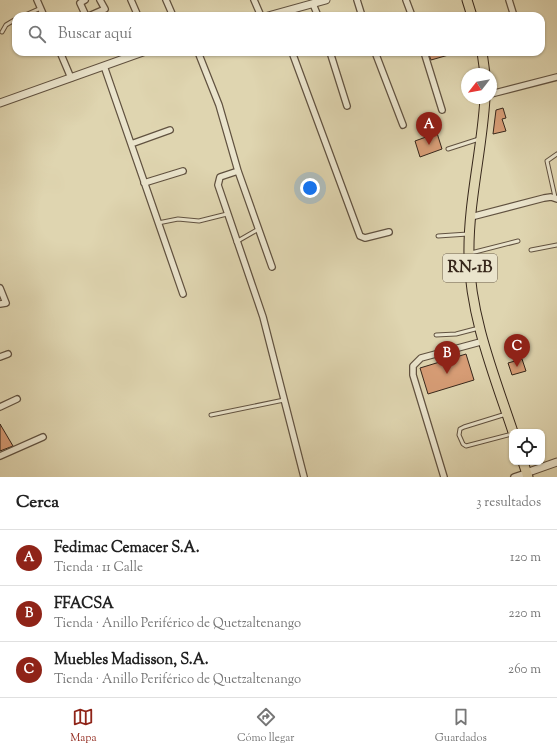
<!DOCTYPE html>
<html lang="es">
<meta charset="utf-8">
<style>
:root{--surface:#fff;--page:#f6f6f6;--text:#222;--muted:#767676;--line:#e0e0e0;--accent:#8f2418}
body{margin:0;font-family:"Sorts Mill Goudy",serif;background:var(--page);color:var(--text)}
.controls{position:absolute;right:12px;bottom:12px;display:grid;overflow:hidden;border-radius:8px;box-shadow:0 1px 3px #0004}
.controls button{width:36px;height:36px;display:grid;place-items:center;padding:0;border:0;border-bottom:1px solid var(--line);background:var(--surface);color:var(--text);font:20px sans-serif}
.compass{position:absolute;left:461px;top:68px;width:36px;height:36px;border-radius:50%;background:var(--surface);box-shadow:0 1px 3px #0004;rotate:239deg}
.you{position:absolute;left:310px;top:188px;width:14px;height:14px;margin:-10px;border:3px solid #fff;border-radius:50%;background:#1a73e8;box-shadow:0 0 0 6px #1a73e833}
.badge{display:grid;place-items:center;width:26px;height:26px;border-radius:50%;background:var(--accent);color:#fff;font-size:13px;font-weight:700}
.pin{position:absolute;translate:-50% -33px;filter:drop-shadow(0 1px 2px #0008)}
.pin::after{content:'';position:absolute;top:21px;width:14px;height:12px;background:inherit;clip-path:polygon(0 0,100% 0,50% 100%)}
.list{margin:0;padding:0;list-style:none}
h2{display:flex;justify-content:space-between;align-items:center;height:52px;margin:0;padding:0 16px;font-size:17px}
h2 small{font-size:13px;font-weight:400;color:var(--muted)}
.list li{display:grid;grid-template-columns:26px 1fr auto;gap:12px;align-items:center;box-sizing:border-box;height:56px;padding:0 16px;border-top:1px solid var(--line)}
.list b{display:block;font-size:15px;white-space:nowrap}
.list p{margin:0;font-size:13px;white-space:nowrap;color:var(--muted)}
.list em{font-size:13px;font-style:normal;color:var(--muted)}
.icon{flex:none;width:22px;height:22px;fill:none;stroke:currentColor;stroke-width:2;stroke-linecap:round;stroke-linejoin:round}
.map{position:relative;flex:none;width:557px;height:477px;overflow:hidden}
.search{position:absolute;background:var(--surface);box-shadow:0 1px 3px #0004;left:12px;right:12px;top:12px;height:44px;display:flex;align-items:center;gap:10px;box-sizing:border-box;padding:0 14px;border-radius:12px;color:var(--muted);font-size:15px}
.sheet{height:220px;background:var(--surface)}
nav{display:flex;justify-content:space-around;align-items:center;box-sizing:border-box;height:56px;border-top:1px solid var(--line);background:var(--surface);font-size:11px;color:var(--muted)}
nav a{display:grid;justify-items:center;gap:2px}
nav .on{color:var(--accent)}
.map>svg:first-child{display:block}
</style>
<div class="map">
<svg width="557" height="477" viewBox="0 0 557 477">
<rect width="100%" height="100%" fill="#dfd5b0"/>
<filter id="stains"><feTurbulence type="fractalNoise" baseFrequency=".005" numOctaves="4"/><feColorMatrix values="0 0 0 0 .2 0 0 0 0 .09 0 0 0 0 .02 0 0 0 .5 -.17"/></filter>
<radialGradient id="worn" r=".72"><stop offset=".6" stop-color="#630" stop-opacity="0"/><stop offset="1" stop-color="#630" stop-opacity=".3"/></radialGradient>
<path fill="#d69c75" stroke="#37271b" d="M 428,52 L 452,52 L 452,54 L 431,60 Z
M 503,108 L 506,118 L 502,119 L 506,131 L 493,134 L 496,110 Z
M 437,133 L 442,149 L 420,157 L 415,141 Z
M 466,354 L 474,380 L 428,394 L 420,368 Z
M 522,359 L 526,371 L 512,375 L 508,363 Z
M 0,424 L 13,446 L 0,451 Z"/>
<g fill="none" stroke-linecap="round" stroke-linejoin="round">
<defs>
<path id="service" d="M 23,16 L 41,8
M 2,32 L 6,25 L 16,19
M 448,149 L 479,139
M 555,197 L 547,161 L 557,154
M 158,223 L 178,219 L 199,221 L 227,214
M 438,236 L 468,234
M 236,242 L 257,230
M 531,250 L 557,245
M 471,253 L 518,241
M 436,335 L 456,334 L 479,328
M 506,414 L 464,427 L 460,429 L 459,435 L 463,444 L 466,446 L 512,434
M 211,415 L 284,400"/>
<path id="minor" d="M 37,0 L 44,16
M 85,0 L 80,3 L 86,16
M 131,0 L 138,16
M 166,0 L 173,16
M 254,0 L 261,16
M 357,0 L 362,16
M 406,0 L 412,16
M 509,0 L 514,16
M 313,4 L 318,16
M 89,16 L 105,9 L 100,0
M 60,52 L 71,78
M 198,52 L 219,105 L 238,171 L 272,267
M 292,52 L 360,236 L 365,238 L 389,232
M 330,52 L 347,106
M 375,52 L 403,125
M 424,52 L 442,110
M 104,66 L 183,294
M 491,94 L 557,77
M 131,144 L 170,130
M 238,171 L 220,177 L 218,185 L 263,317 L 304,477
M 144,183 L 183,171
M 471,217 L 544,198 L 551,197 L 557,199
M 0,288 L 6,303 L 0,304
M 0,357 L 8,354
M 0,407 L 17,399
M 0,456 L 43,437
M 444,477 L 413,375 L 413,366 L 421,358 L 484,341
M 514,477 L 526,473"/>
<path id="tertiary" d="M 268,16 L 326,0
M 0,103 L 143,52
M 526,473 L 557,462"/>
<path id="trunk" d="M 467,0 L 472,16
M 482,52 L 485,74
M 485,98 C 482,151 468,203 469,255 C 470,316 494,375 513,432
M 523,462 L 528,477"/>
</defs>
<use href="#service" stroke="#615240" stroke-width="5"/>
<use href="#minor" stroke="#615240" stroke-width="8"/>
<use href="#tertiary" stroke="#615240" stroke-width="9"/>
<use href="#trunk" stroke="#37271b" stroke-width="11"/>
<use href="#service" stroke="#eae4cc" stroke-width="3"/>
<use href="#minor" stroke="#eae4cc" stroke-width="5.5"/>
<use href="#tertiary" stroke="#eae4cc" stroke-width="7"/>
<use href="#trunk" stroke="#dfd5b0" stroke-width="9"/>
</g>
<g text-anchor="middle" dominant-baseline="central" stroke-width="3" stroke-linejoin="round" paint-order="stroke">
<rect fill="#eae4cc" stroke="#6d6050" stroke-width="1" x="443" y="254" width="54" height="28" rx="3"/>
<g font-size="16" font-weight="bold" fill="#37271b">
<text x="470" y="268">RN-1B</text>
</g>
</g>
<rect width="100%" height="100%" filter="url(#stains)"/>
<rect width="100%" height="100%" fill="url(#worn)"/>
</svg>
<div class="controls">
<button><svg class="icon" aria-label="locate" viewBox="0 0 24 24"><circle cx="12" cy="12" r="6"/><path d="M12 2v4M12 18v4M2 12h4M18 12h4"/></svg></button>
</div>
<svg class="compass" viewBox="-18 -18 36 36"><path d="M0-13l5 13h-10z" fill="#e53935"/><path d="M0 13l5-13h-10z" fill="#767676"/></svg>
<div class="you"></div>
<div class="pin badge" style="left:429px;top:145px">A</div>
<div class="pin badge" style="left:447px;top:374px">B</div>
<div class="pin badge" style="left:517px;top:367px">C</div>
<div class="search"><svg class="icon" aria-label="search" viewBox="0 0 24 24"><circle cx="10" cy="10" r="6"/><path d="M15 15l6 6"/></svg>Buscar aquí</div>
</div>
<section class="sheet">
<h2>Cerca<small>3 resultados</small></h2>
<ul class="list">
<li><span class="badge">A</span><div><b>Fedimac Cemacer S.A.</b><p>Tienda · 11 Calle</p></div><em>120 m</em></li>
<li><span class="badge">B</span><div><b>FFACSA</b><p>Tienda · Anillo Periférico de Quetzaltenango</p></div><em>220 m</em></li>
<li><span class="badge">C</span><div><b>Muebles Madisson, S.A.</b><p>Tienda · Anillo Periférico de Quetzaltenango</p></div><em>260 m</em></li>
</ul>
</section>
<nav>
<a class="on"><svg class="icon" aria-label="map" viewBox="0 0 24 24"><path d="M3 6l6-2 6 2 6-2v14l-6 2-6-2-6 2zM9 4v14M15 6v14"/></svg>Mapa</a>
<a><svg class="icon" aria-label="directions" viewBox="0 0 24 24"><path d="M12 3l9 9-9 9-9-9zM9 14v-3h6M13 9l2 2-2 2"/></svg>Cómo llegar</a>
<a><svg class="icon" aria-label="saved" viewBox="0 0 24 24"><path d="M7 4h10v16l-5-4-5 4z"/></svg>Guardados</a>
</nav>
